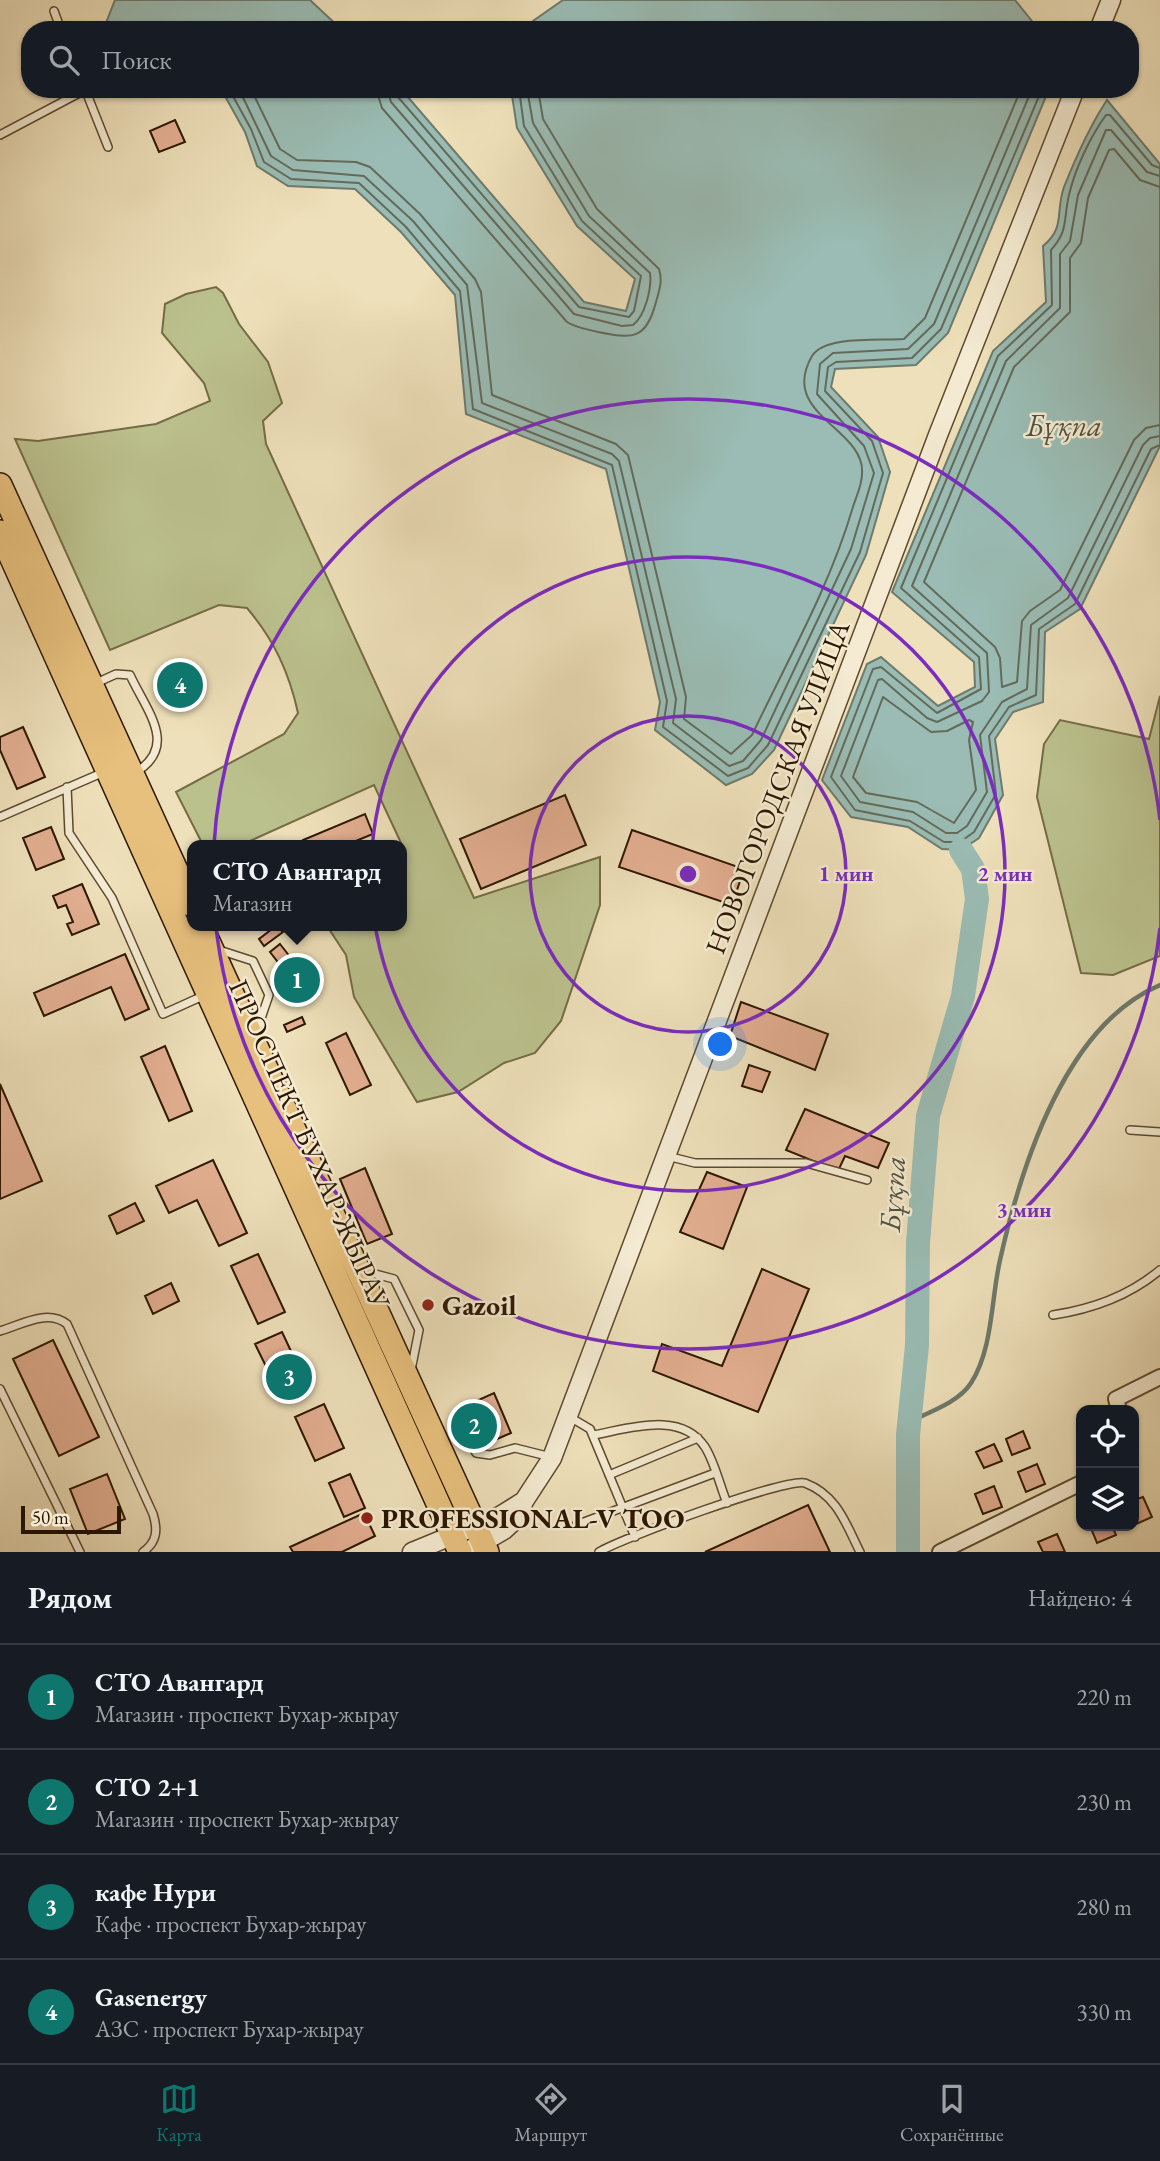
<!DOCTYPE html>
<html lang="ru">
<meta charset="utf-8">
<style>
:root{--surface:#171b24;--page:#242831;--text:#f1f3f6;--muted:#9ea1a6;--line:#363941;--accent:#0f766e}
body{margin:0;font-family:"EB Garamond",serif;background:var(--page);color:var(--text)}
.controls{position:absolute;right:21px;bottom:21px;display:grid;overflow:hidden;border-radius:14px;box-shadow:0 2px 5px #0004}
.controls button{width:63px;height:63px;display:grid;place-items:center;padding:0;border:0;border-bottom:2px solid var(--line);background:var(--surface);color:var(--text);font:35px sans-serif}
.scale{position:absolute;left:21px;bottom:18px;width:100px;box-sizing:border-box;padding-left:7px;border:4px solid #2d1700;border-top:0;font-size:19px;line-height:24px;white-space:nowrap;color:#2d1700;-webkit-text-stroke:5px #f4ebd2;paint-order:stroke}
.you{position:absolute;left:721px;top:1045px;width:24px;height:24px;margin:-18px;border:5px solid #fff;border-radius:50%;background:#1a73e8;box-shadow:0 0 0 10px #1a73e833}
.badge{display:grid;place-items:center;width:46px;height:46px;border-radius:50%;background:var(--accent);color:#fff;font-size:23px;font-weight:700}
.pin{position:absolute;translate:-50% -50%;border:4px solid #fff;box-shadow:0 2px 7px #0006}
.popup{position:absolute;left:187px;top:840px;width:220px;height:91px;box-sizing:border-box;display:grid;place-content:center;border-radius:14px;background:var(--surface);filter:drop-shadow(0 2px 5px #0005);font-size:23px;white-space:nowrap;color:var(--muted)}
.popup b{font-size:26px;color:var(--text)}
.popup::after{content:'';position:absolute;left:50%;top:100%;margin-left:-14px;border:14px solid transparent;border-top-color:var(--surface)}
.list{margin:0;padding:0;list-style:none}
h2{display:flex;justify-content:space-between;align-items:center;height:91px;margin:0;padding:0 28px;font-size:30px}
h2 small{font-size:23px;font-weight:400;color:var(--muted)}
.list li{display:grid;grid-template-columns:46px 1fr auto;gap:21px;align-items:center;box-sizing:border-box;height:105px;padding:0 28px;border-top:2px solid var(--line)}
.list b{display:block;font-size:26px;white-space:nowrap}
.list p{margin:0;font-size:23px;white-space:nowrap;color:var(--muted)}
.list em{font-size:23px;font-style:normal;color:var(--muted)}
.icon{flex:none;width:38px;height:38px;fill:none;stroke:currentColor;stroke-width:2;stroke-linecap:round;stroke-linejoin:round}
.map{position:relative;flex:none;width:1160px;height:1552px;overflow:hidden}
.search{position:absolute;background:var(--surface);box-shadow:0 2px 5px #0004;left:21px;right:21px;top:21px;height:77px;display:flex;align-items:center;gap:18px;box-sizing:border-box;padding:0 24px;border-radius:28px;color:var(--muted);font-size:26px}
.sheet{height:511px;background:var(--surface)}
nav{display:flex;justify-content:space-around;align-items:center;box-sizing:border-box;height:98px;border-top:2px solid var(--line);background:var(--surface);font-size:19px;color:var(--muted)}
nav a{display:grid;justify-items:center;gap:4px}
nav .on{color:var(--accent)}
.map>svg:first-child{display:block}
</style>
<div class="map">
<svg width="1160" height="1552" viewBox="0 0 1160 1552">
<rect width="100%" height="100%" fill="#eee0ba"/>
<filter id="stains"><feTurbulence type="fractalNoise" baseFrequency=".00286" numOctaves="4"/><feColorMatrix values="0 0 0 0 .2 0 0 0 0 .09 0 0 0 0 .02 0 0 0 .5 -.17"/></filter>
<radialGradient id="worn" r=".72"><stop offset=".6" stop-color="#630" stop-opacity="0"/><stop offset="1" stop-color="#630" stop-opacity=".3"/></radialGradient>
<path fill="#bbc18d" stroke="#746c46" stroke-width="2" d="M 216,287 L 223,293 L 239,324 L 268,362 L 282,403 L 263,421 L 266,444 L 474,898 L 600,857 L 600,905 L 561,1021 L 535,1053 L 504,1063 L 458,1092 L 417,1102 L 354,997 L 346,955 L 327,926 L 402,926 L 402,845 L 374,785 L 241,845 L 203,845 L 176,792 L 284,734 L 298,713 C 289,672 274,640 247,608 L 219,605 L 110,650 L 15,439 L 38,441 L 156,424 L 210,401 L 204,383 L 162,333 L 165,304 L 186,294 Z
M 1160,696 L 1160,956 L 1113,975 L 1081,973 L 1037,797 L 1044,744 L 1060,720 L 1149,739 Z"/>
<path fill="#9abcb4" stroke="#6e7a6c" stroke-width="2" d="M 115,0 L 310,0 L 342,30 L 107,30 L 104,28 Z
M 563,0 L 1015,0 L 1039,30 L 528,30 L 533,21 Z
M 221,89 L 401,89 L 584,302 L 626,311 L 635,279 L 577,226 L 517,128 L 511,89 L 1049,89 L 948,333 L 916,365 L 835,369 L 831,387 L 878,437 L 890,472 L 866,555 L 774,750 L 752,774 L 726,785 L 655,730 L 660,702 L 606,469 L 466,414 L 455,295 L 401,232 L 355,189 L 288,186 L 257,166 L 245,132 Z
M 1107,100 L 1160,164 L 1160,446 L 1080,609 L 1045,632 L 1043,702 L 1013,712 L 995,739 L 1003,795 L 979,838 L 961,850 L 942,849 L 908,827 L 851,817 L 822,780 L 867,664 L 881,657 L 938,706 L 975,687 L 974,662 L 892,592 L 993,351 L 1046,302 L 1043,246 C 1066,227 1055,212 1064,187 C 1076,157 1089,127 1107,100 Z"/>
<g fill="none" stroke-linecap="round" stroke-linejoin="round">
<path stroke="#646a5a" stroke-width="2" d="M 229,89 L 251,129 L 264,162 L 291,179 L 359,183 L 406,227 L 460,291 L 473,409 L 612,465 L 667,701 L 663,727 L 728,776 L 748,768 L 768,745 L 860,552 L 883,473 L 872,441 L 825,391 L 828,367 L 836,362 L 912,358 L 941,329 L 1042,89
M 239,89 L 271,156 L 293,170 L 364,176 L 413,221 L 467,285 L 482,403 L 612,454 L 619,461 L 676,699 L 673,723 L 729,766 L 743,761 L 761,740 L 851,549 L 874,473 L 864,446 L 817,394 L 820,364 L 833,353 L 908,349 L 934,324 L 1032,89
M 251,89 L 280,149 L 297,160 L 356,162 L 370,167 L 420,214 L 475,279 L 481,292 L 492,395 L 616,444 L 628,455 L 686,697 L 684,719 L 731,754 L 752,735 C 787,661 829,588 852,510 C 855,499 862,486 862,474 C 866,428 778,415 812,356 C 825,335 881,341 904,339 L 925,318 L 1021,89
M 376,89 L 382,108 L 567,322 C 576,328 587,329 598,332 C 633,339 646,340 656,302 C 659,291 663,281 659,269 L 597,209 L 543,119 L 538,89
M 387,89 L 391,102 L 574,314 L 622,326 L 633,325 C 645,316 652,288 650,273 L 589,216 L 533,123 L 527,89
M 396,89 L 398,97 L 579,307 L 629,317 L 634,311 L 641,276 L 582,221 L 524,126 L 519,89
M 1160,168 L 1152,165 L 1110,115 L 1106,115 C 1090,137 1075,169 1069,195 C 1063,220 1069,230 1051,250 L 1052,305 L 998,356 L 901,588 L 979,657 L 981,689 L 937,713 L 881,667 L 873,669 L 831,777 L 855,810 L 910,821 L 944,842 L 960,842 L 974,832 L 996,794 L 989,736 L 1009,707 L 1036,695 L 1039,629 L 1075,604 L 1151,449 L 1160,445
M 1160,176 L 1147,172 L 1111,130 L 1106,130 L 1078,195 L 1070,241 L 1060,254 L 1060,308 L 1006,361 L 912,586 L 987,653 L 989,692 L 982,701 L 937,722 L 927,718 L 882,679 L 878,680 L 841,776 L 860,802 L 913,812 L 946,833 L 957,833 L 967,826 L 987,792 L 980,735 L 1002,702 L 1027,689 L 1031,625 L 1068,598 L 1143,445 L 1150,438 L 1160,436
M 1160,187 L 1140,180 L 1114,149 L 1109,150 L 1088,198 L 1081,243 L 1070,258 L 1070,312 L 1014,367 L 924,582 L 995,647 L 1000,658 L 1002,687 L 1017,682 L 1022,621 L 1030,611 L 1060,590 L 1134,440 L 1146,428 L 1160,425
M 883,697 L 931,732 L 947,731 L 969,720 L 973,722 L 969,740 L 976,790 L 954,823 L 917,802 L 866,793 L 853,777 Z"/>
<path stroke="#6e7a6c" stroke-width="4.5" d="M 909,1422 C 929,1412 958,1403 971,1383 C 993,1349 991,1299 1000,1260 C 1021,1167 1065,1025 1160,985"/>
<path stroke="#9abcb4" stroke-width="24" d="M 908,1552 L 908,1435 L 917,1345 L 918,1243 L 928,1116 L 963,996 L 977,899 L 973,869 L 961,850"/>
</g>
<path fill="#e3af92" stroke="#2d1700" stroke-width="2" d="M 175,120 L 185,142 L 159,152 L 150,131 Z
M 23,727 L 45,777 L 17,789 L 0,750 L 0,737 Z
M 565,795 L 586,845 L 481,889 L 460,839 Z
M 365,814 L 373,834 L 346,845 L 305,845 L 303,840 Z
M 51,827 L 64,859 L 36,870 L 23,838 Z
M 632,830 L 744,869 L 732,905 L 619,867 Z
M 82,884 L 99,924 L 72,935 L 67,924 L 73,922 L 66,905 L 58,908 L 53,896 Z
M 276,926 L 283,932 L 264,946 L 259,939 Z
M 280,944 L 312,985 L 302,993 L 270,952 Z
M 125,954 L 149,1009 L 125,1020 L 111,987 L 44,1016 L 34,993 Z
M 741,1002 L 828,1034 L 815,1070 L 730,1036 Z
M 302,1017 L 305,1024 L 287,1032 L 284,1025 Z
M 346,1033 L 371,1085 L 350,1095 L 326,1043 Z
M 165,1046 L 192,1111 L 169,1121 L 141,1057 Z
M 749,1065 L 770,1072 L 762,1092 L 742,1086 Z
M 0,1084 L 42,1181 L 0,1199 Z
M 805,1109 L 889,1143 L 878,1168 L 845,1156 L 838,1171 L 786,1150 Z
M 213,1160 L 247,1233 L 219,1246 L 197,1200 L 169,1213 L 156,1186 Z
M 365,1168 L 392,1234 L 367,1244 L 340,1179 Z
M 707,1172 L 747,1187 L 723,1249 L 680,1232 Z
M 135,1203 L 144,1221 L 117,1234 L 109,1216 Z
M 258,1254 L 285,1312 L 258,1324 L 231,1266 Z
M 762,1269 L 809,1289 L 758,1412 L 653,1371 L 662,1344 L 722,1366 Z
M 171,1283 L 179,1301 L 153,1314 L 145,1296 Z
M 282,1332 L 306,1383 L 280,1395 L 255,1344 Z
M 53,1340 L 99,1437 L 59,1456 L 13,1359 Z
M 494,1393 L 511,1433 L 481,1446 L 463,1407 Z
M 324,1404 L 344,1448 L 315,1461 L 295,1417 Z
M 1023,1431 L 1030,1448 L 1012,1455 L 1006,1439 Z
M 994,1444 L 1002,1461 L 984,1468 L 976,1452 Z
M 1037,1464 L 1045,1484 L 1026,1492 L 1018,1472 Z
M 107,1474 L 125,1519 L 88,1534 L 70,1489 Z
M 350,1474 L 365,1508 L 344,1517 L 329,1483 Z
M 994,1486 L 1002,1507 L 983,1514 L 975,1494 Z
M 1143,1497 L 1152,1517 L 1134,1525 L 1134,1500 Z
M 808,1505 L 830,1552 L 705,1552 Z
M 364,1513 L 375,1536 L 342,1552 L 293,1552 L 290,1547 Z
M 1090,1526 L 1112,1526 L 1116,1535 L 1097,1543 Z
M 1057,1534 L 1065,1552 L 1043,1552 L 1038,1542 Z"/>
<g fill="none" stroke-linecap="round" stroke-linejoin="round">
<defs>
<path id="service" d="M 54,11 L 61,30
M 85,89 L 108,147
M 0,135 L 85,90
M 94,684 L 116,674 L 130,675 C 146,710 179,746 136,772
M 67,787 L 69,833 L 112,898 L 163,1014 L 205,995
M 0,817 L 104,772
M 219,950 L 253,961 L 269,995 L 256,1033
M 1130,1130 L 1160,1132
M 667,1156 L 695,1163 L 806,1163 L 867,1180
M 364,1271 L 394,1279 L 419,1330 L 411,1370
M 1053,1315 C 1093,1309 1129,1296 1160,1270
M 0,1331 C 23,1324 47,1309 67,1324 L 153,1514 C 158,1530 157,1542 143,1552
M 0,1389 L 80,1552
M 457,1416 L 476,1453 L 490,1455 L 515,1448 L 551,1457
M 568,1416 L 590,1429 L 635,1537
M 593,1435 C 628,1429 681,1410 705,1447 C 715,1463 720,1486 727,1503
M 609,1475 L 698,1438
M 576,1525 L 715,1473
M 599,1552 C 619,1539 788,1477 805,1483 C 837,1495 846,1524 860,1552"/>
<path id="minor" d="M 1119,1410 L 1116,1399 L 1160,1377
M 940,1552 L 1081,1483"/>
<path id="tertiary" d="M 1099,30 L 1111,0
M 473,1548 L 504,1530 L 519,1516 L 524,1501 L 552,1458 L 938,435 L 1075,89
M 412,1552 L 500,1516 L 524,1501"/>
<path id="primary" d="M 0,485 L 192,905
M 0,532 L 460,1552
M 201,926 L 487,1552"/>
</defs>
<use href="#service" stroke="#5d492e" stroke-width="10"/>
<use href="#minor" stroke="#5d492e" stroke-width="18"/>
<use href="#tertiary" stroke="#5d492e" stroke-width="21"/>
<use href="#primary" stroke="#2d1700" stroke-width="26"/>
<use href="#service" stroke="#f4ebd2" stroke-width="7"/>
<use href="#minor" stroke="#f4ebd2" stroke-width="14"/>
<use href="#tertiary" stroke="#f4ebd2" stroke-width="18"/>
<use href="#primary" stroke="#e7c07d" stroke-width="23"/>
</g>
<g fill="none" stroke="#7b2cbf" stroke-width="3.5">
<circle cx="688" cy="874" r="158"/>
<circle cx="688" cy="874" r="317"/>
<path d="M1160 928A475 475 0 1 1 1160 820"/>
</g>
<g fill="#8f2418" stroke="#f4ebd2" stroke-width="2.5">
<circle cx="428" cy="1305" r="7"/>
<circle cx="367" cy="1518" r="7"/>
</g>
<g text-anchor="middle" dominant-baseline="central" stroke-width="5" stroke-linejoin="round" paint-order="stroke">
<g font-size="28" fill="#2d1700" stroke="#f4ebd2">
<text transform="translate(777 787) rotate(-69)">НОВОГОРОДСКАЯ УЛИЦА</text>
<text transform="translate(310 1144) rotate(66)">ПРОСПЕКТ БУХАР-ЖЫРАУ</text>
</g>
<g font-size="28" font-weight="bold" fill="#2d1700" stroke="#f4ebd2" text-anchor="start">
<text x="442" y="1305">Gazoil</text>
<text x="381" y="1518">PROFESSIONAL-V ТОО</text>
</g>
<g font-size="30" font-style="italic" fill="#53513f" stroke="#f4ebd2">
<text x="1064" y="425">Бұқпа</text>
<text transform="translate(892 1194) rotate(-86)">Бұқпа</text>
</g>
</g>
<circle cx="688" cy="874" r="10" fill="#7b2cbf" stroke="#f4ebd2" stroke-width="3.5"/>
<g font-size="21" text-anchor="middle" font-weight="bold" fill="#7b2cbf" stroke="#f4ebd2" stroke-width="5" stroke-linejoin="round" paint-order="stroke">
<text x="846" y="881">1 мин</text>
<text x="1005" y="881">2 мин</text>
<text x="1024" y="1217">3 мин</text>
</g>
<rect width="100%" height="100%" filter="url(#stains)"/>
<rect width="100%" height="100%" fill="url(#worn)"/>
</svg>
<div class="controls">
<button><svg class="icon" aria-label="locate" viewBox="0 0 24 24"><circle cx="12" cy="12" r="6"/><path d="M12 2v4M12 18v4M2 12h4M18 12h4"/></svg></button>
<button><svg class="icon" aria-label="layers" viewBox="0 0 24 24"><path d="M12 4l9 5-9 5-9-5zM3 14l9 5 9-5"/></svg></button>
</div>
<div class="scale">50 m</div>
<div class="you"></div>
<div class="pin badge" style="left:297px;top:980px">1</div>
<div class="popup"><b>СТО Авангард</b>Магазин</div>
<div class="pin badge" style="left:474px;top:1426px">2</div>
<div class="pin badge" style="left:289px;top:1377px">3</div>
<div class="pin badge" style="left:180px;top:685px">4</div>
<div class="search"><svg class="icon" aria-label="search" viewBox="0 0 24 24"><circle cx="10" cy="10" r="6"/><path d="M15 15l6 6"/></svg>Поиск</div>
</div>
<section class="sheet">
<h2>Рядом<small>Найдено: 4</small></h2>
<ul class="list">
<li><span class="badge">1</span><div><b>СТО Авангард</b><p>Магазин · проспект Бухар-жырау</p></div><em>220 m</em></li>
<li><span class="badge">2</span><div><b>СТО 2+1</b><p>Магазин · проспект Бухар-жырау</p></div><em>230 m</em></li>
<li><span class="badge">3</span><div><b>кафе Нури</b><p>Кафе · проспект Бухар-жырау</p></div><em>280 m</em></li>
<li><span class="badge">4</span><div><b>Gasenergy</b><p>АЗС · проспект Бухар-жырау</p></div><em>330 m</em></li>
</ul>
</section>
<nav>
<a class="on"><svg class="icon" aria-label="map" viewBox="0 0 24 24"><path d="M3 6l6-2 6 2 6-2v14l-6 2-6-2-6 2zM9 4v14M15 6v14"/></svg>Карта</a>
<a><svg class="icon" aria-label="directions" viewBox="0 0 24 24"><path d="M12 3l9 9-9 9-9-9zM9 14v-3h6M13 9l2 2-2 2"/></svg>Маршрут</a>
<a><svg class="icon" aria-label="saved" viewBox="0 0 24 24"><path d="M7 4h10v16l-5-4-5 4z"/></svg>Сохранённые</a>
</nav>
